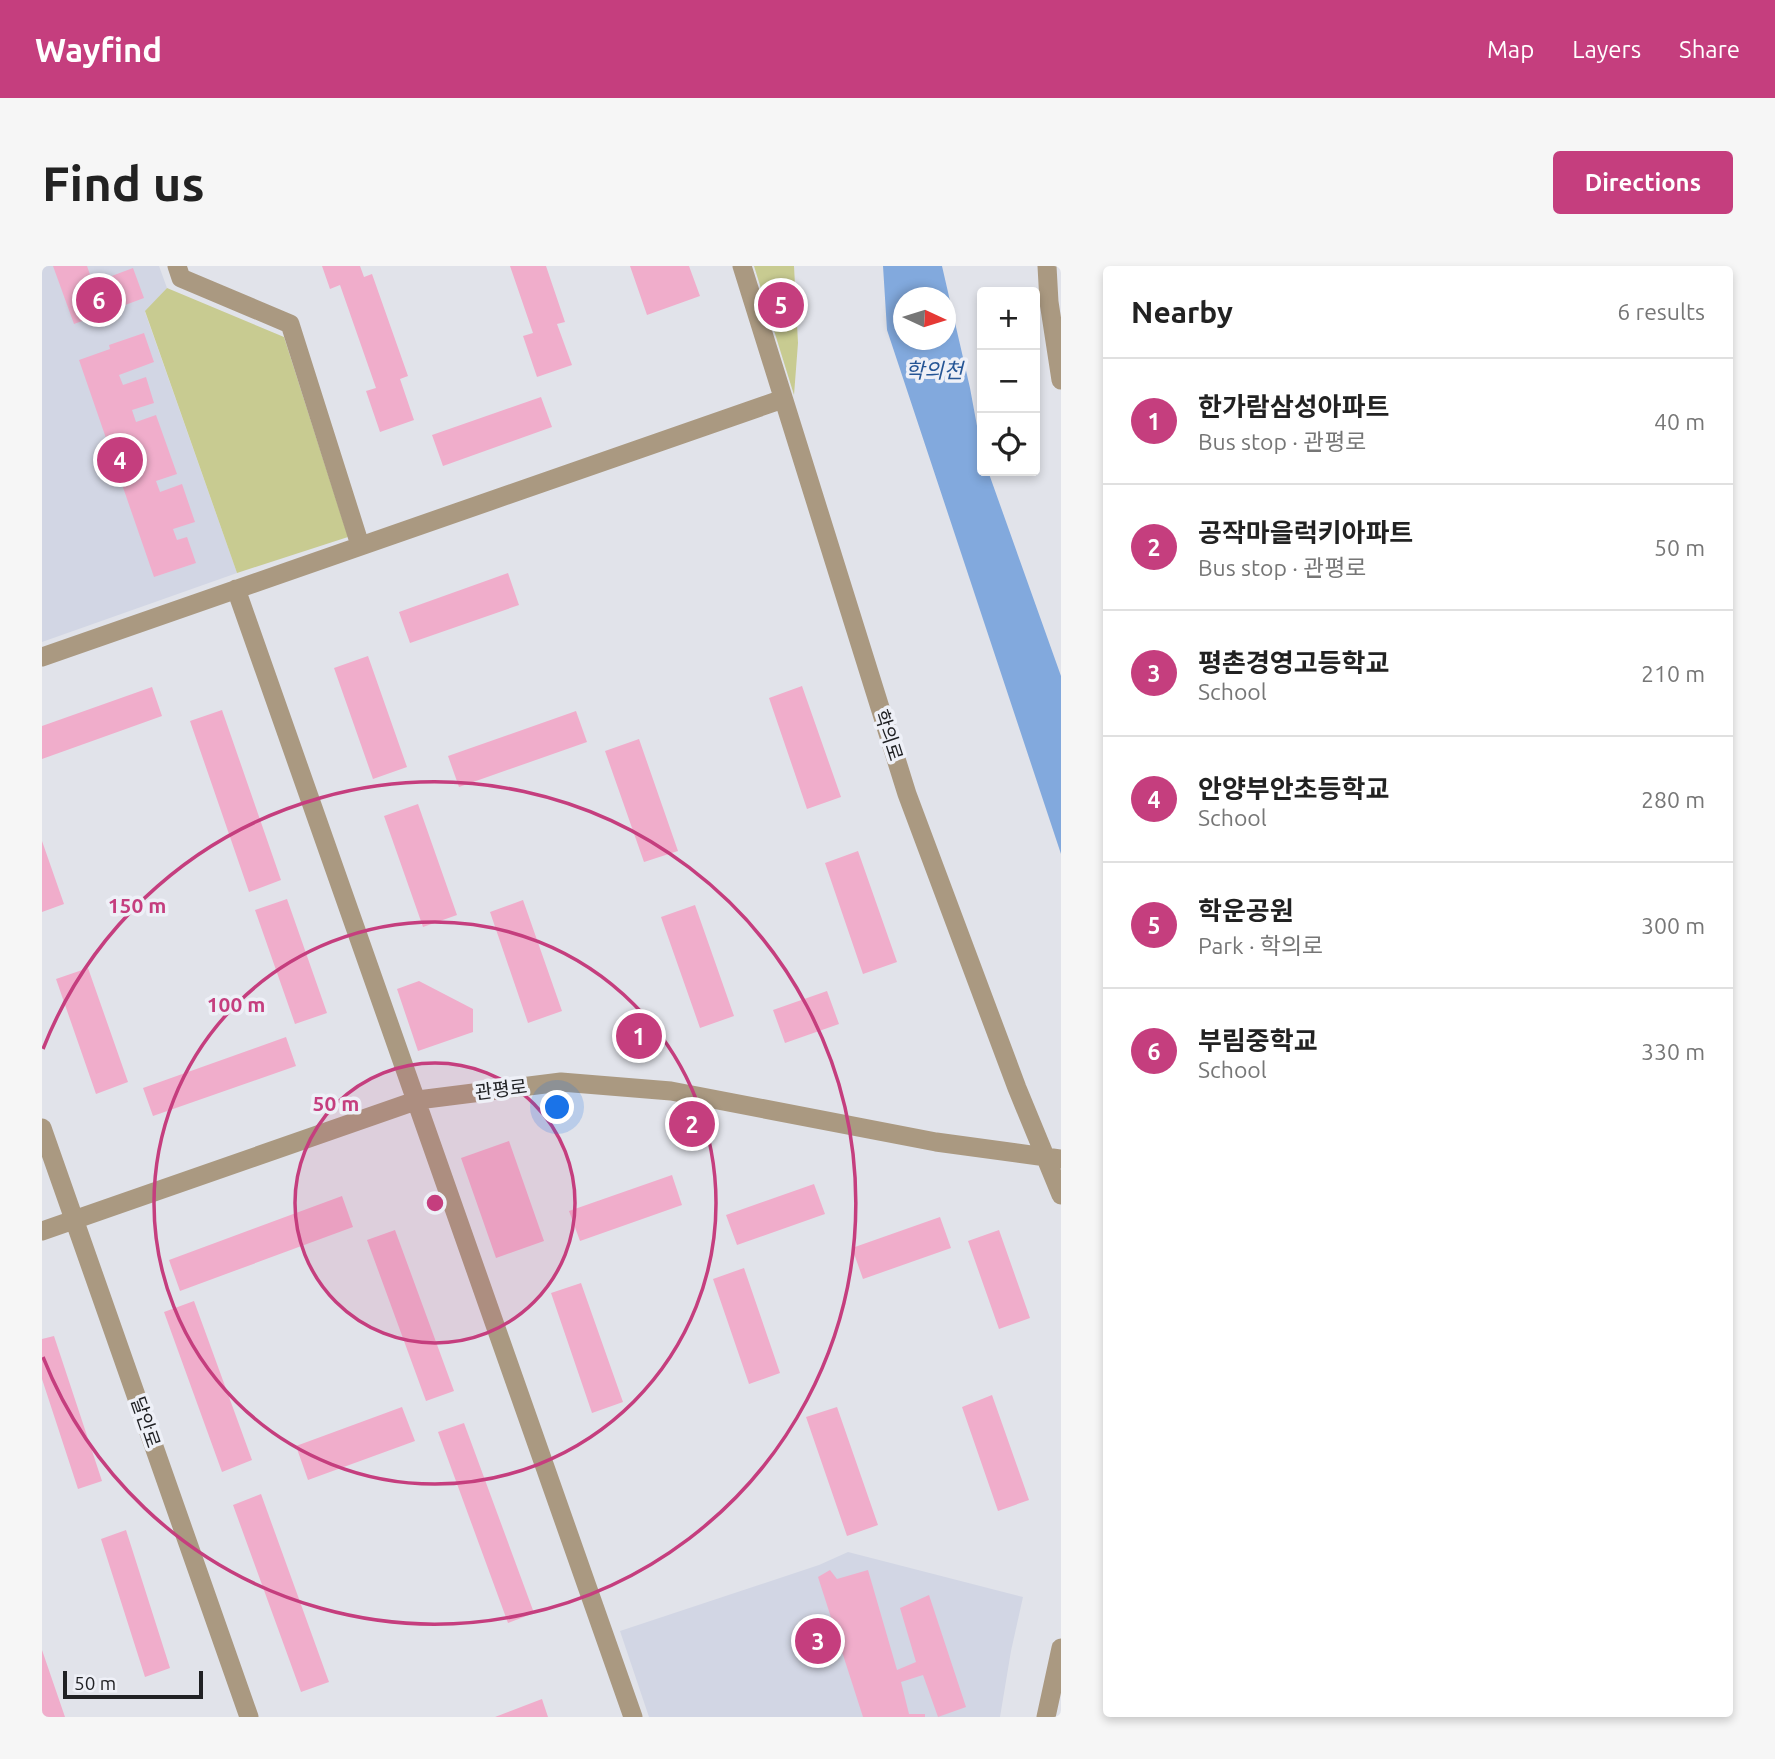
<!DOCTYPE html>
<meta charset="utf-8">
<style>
:root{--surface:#fff;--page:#f6f6f6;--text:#222;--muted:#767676;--line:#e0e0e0;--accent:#c53e7e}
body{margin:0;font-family:Ubuntu,"Noto Sans KR",sans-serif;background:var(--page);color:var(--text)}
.controls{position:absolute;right:21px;top:21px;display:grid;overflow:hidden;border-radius:7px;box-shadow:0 4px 10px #0003}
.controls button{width:63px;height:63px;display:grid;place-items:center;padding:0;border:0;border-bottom:2px solid var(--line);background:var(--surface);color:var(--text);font:35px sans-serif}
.compass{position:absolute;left:851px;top:21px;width:63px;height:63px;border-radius:50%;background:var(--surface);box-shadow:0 4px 10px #0003;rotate:94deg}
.scale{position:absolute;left:21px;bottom:18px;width:140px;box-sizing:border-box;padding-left:7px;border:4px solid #202124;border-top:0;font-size:19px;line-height:24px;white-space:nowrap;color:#202124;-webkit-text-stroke:5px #eef0f7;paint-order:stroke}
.you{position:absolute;left:516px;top:842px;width:24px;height:24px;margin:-18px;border:5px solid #fff;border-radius:50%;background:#1a73e8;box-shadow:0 0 0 10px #1a73e833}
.badge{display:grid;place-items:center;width:46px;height:46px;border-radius:50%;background:var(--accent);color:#fff;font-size:23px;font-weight:700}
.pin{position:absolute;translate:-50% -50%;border:4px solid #fff;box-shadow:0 2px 7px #0006}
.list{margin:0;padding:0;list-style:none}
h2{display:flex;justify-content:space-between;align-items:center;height:91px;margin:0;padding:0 28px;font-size:30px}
h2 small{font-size:23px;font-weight:400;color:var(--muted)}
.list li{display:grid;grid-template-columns:46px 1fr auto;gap:21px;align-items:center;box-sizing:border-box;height:126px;padding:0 28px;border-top:2px solid var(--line)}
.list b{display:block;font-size:26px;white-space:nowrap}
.list p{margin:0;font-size:23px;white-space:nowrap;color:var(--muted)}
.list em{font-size:23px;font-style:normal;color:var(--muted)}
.icon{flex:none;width:38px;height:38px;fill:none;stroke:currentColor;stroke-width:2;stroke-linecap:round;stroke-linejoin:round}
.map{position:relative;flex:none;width:1019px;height:1451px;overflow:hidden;border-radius:7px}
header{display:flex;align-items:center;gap:42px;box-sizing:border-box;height:98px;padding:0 35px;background:var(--accent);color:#fff}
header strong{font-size:33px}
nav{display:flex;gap:38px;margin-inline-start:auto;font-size:24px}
.intro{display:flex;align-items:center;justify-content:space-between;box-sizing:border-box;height:168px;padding:0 42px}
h1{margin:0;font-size:49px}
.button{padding:18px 32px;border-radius:7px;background:var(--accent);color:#fff;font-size:24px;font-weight:700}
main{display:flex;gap:42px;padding:0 42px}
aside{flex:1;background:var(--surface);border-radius:7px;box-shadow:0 4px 10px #0003}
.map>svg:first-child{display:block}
</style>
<header>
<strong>Wayfind</strong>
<nav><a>Map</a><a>Layers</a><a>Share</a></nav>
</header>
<div class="intro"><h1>Find us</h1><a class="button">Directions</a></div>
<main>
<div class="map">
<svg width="1019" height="1451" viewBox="0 0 1019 1451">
<rect width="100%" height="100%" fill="#e1e3ea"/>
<path fill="#d2d6e4" d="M 0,0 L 117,0 L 125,22 L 103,46 L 195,307 L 0,376 Z
M 806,1286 L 981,1331 L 969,1385 L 958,1451 L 607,1451 L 578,1365 L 777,1299 Z"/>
<path fill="#c8cb91" d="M 712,0 L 752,0 L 756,77 L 752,129 Z
M 125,22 L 242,71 L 306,271 L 195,307 L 103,45 Z"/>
<path fill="#82a9dd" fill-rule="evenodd" d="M 841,0 L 900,0 L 928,122 L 940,187 L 940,205 L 946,205 L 1019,410 L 1019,588 L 845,64 ZM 862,32 L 904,32 L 904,74 L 862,74 Z"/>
<path fill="#f0adcb" d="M 11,0 L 45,0 L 51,17 L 91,2 L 102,32 L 32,58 Z
M 280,0 L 318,0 L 322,11 L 330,8 L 366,110 L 358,113 L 372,154 L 338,166 L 324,125 L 334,122 L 298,19 L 288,23 Z
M 468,0 L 504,0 L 523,56 L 515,58 L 530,99 L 495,111 L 481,70 L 491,67 Z
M 588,0 L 647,0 L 658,30 L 605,49 Z
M 102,67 L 112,96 L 77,109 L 81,119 L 104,111 L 112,137 L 90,144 L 94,156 L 114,149 L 135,208 L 114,215 L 118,226 L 140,218 L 153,256 L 131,263 L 135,274 L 145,271 L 154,297 L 112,311 L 37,94 L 68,83 L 67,79 Z
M 499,131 L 510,161 L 401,200 L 390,169 Z
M 466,307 L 477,339 L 368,377 L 357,346 Z
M 326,390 L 365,501 L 331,513 L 292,402 Z
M 760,420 L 799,531 L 765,543 L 727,432 Z
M 110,421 L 120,450 L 0,493 L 0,460 Z
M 180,444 L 239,614 L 207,626 L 148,455 Z
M 534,445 L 545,476 L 417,521 L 406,490 Z
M 597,473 L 636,585 L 602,596 L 563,485 Z
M 376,538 L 415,649 L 381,661 L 342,550 Z
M 0,575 L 22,638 L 0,646 Z
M 816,585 L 855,696 L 821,708 L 783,597 Z
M 245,633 L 285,747 L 253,758 L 213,644 Z
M 481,634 L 520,745 L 486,757 L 448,646 Z
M 653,639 L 692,750 L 658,762 L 619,651 Z
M 46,702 L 86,816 L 54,828 L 14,713 Z
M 377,715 L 431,743 L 431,766 L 376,785 L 355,723 Z
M 785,725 L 797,758 L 743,777 L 731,744 Z
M 244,771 L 254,800 L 111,850 L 101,822 Z
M 467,875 L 502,975 L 454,992 L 419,892 Z
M 630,909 L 640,939 L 538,975 L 527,945 Z
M 772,918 L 783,948 L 695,979 L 684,949 Z
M 300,930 L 311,961 L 138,1025 L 127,994 Z
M 898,951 L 909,982 L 821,1013 L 810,982 Z
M 353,964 L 412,1125 L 384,1135 L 325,974 Z
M 957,964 L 988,1052 L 957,1063 L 926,975 Z
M 702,1002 L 738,1107 L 707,1118 L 671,1013 Z
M 539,1017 L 581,1136 L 550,1147 L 509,1027 Z
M 152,1035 L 210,1194 L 180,1206 L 122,1046 Z
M 12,1070 L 60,1215 L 36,1223 L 0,1113 L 0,1073 Z
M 950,1129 L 987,1234 L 956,1245 L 920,1141 Z
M 360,1141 L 373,1175 L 266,1214 L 254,1180 Z
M 795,1141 L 836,1259 L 805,1270 L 764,1151 Z
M 422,1157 L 492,1347 L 466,1357 L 396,1166 Z
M 219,1228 L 287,1416 L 259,1426 L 191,1239 Z
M 84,1264 L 128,1402 L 103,1411 L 59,1273 Z
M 788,1304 L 795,1313 L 826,1304 L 855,1404 L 874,1396 L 858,1342 L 887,1329 L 924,1441 L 896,1451 L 881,1409 L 859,1416 L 867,1448 L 883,1448 L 883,1451 L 821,1451 L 776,1311 Z
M 0,1385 L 0,1384 L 23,1451 L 0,1451 Z
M 500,1433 L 506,1451 L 453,1451 Z"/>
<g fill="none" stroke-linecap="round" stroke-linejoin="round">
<path stroke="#aa9981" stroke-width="19" d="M 135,0 L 139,12 L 248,58 L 318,279
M 700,0 L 865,528 L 975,822 L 1019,929
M 1005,0 L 1007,36 L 1019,114
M 194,323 L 591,1451
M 0,391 L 741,133
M 0,862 L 207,1451
M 0,965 L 376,834 L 519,816 L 629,825 L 894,876 L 1019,893
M 1004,1451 L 1019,1382"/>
</g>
<circle cx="393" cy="937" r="140" fill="#c53e7e" fill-opacity=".12"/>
<g fill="none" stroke="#c53e7e" stroke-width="3.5">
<circle cx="393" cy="937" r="140"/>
<circle cx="393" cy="937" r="281"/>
<path d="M1 783A421 421 0 1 1 1 1091"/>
</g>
<g text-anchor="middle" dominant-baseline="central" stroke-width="7" stroke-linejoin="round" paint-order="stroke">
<g font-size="19" fill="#202124" stroke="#eef0f7">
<text transform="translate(847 469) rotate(72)">학의로</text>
<text transform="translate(459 823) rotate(-7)">관평로</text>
<text transform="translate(104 1156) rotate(71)">달안로</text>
</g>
<g font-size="21" font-style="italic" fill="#255595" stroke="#eef0f7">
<text x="892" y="104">학의천</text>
</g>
</g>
<circle cx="393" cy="937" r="10" fill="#c53e7e" stroke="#eef0f7" stroke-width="3.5"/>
<g font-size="21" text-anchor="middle" font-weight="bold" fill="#c53e7e" stroke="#eef0f7" stroke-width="7" stroke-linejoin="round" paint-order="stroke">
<text x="95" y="647">150 m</text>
<text x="194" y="746">100 m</text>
<text x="294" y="845">50 m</text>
</g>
</svg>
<div class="controls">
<button>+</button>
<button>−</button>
<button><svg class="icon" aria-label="locate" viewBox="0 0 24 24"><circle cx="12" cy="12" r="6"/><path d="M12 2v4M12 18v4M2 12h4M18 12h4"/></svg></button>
</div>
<svg class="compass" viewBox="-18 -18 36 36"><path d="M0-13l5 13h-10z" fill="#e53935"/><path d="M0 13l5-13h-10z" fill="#767676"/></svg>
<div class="scale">50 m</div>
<div class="you"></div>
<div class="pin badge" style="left:597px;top:770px">1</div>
<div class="pin badge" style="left:650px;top:858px">2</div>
<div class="pin badge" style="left:776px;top:1375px">3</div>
<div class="pin badge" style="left:78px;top:194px">4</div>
<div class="pin badge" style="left:739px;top:39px">5</div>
<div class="pin badge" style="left:57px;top:34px">6</div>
</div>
<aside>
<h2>Nearby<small>6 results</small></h2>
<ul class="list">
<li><span class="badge">1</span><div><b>한가람삼성아파트</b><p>Bus stop · 관평로</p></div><em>40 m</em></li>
<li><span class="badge">2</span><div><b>공작마을럭키아파트</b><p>Bus stop · 관평로</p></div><em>50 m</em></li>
<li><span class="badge">3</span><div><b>평촌경영고등학교</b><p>School</p></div><em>210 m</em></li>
<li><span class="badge">4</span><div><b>안양부안초등학교</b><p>School</p></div><em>280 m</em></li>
<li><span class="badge">5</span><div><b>학운공원</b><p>Park · 학의로</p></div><em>300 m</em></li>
<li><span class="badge">6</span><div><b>부림중학교</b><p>School</p></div><em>330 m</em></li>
</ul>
</aside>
</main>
